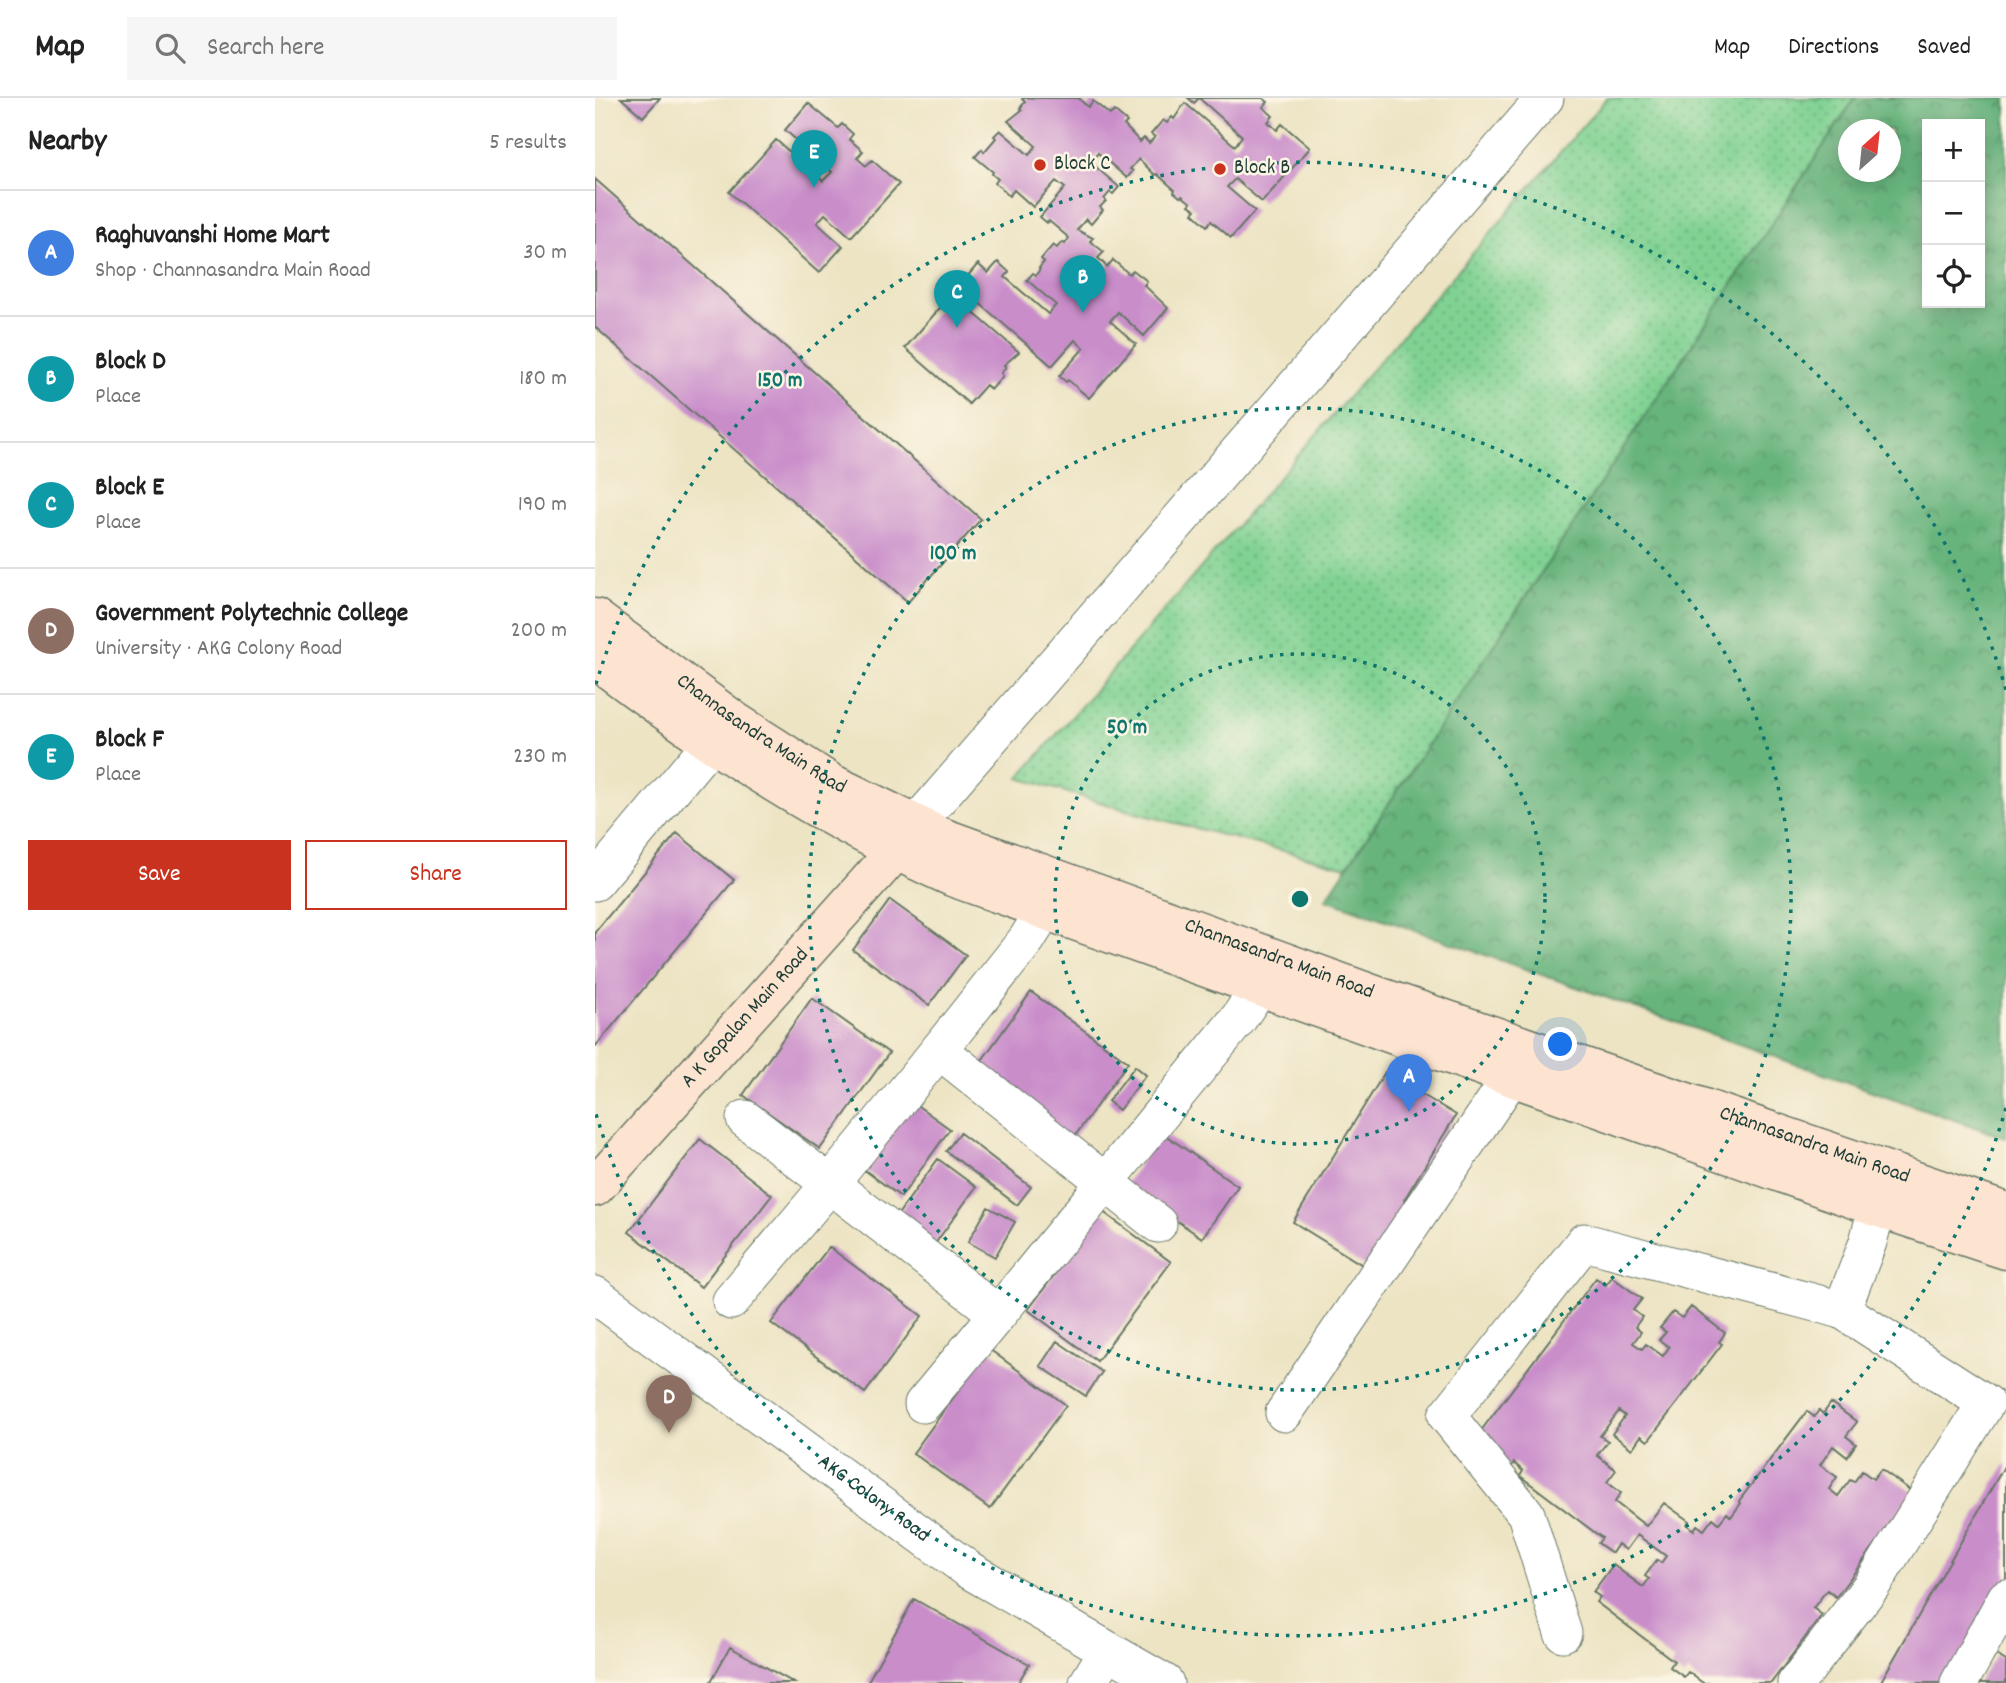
<!DOCTYPE html>
<meta charset="utf-8">
<style>
:root{--surface:#fff;--page:#f6f6f6;--text:#222;--muted:#767676;--line:#e0e0e0;--accent:#c8321e}
body{margin:0;font-family:Dekko,sans-serif;background:var(--page);color:var(--text)}
.controls{position:absolute;right:21px;top:21px;display:grid;overflow:hidden;border-radius:0px;box-shadow:0 4px 18px #0003}
.controls button{width:63px;height:63px;display:grid;place-items:center;padding:0;border:0;border-bottom:2px solid var(--line);background:var(--surface);color:var(--text);font:35px sans-serif}
.compass{position:absolute;left:1243px;top:21px;width:63px;height:63px;border-radius:50%;background:var(--surface);box-shadow:0 4px 18px #0003;rotate:27deg}
.you{position:absolute;left:966px;top:947px;width:24px;height:24px;margin:-18px;border:5px solid #fff;border-radius:50%;background:#1a73e8;box-shadow:0 0 0 10px #1a73e833}
.badge{display:grid;place-items:center;width:46px;height:46px;border-radius:50%;background:var(--accent);color:#fff;font-size:23px;font-weight:700}
.pin{position:absolute;translate:-50% -58px;filter:drop-shadow(0 2px 4px #0008)}
.pin::after{content:'';position:absolute;top:37px;width:24px;height:21px;background:inherit;clip-path:polygon(0 0,100% 0,50% 100%)}
.list{margin:0;padding:0;list-style:none}
h2{display:flex;justify-content:space-between;align-items:center;height:91px;margin:0;padding:0 28px;font-size:30px}
h2 small{font-size:23px;font-weight:400;color:var(--muted)}
.list li{display:grid;grid-template-columns:46px 1fr auto;gap:21px;align-items:center;box-sizing:border-box;height:126px;padding:0 28px;border-top:2px solid var(--line)}
.list b{display:block;font-size:26px;white-space:nowrap}
.list p{margin:0;font-size:23px;white-space:nowrap;color:var(--muted)}
.list em{font-size:23px;font-style:normal;color:var(--muted)}
.actions{display:flex;gap:14px;padding:21px 28px}
.actions a{flex:1;padding:16px 0;border:2px solid var(--accent);border-radius:0px;text-align:center;font-size:24px;color:var(--accent)}
.actions .main{background:var(--accent);color:#fff}
.icon{flex:none;width:38px;height:38px;fill:none;stroke:currentColor;stroke-width:2;stroke-linecap:round;stroke-linejoin:round}
.map{position:relative;flex:none;width:1411px;height:1585px;overflow:hidden}
header{display:flex;align-items:center;gap:42px;box-sizing:border-box;height:98px;padding:0 35px;background:var(--surface);border-bottom:2px solid var(--line)}
header strong{font-size:33px}
nav{display:flex;gap:38px;margin-inline-start:auto;font-size:24px}
.search{width:490px;height:63px;background:var(--page);display:flex;align-items:center;gap:18px;box-sizing:border-box;padding:0 24px;border-radius:0px;color:var(--muted);font-size:26px}
main{display:flex}
aside{flex:1;background:var(--surface)}
.map>svg:first-child{display:block}
</style>
<header>
<strong>Map</strong>
<div class="search"><svg class="icon" aria-label="search" viewBox="0 0 24 24"><circle cx="10" cy="10" r="6"/><path d="M15 15l6 6"/></svg>Search here</div>
<nav><a>Map</a><a>Directions</a><a>Saved</a></nav>
</header>
<main>
<aside>
<h2>Nearby<small>5 results</small></h2>
<ul class="list">
<li><span class="badge" style="background:#3f7fe0">A</span><div><b>Raghuvanshi Home Mart</b><p>Shop · Channasandra Main Road</p></div><em>30 m</em></li>
<li><span class="badge" style="background:#0f9aa8">B</span><div><b>Block D</b><p>Place</p></div><em>180 m</em></li>
<li><span class="badge" style="background:#0f9aa8">C</span><div><b>Block E</b><p>Place</p></div><em>190 m</em></li>
<li><span class="badge" style="background:#8d6e63">D</span><div><b>Government Polytechnic College</b><p>University · AKG Colony Road</p></div><em>200 m</em></li>
<li><span class="badge" style="background:#0f9aa8">E</span><div><b>Block F</b><p>Place</p></div><em>230 m</em></li>
</ul>
<div class="actions"><a class="main">Save</a><a>Share</a></div>
</aside>
<div class="map">
<svg width="1411" height="1585" viewBox="0 0 1411 1585">
<defs>
<pattern id="grass-dots" width="8" height="8" patternUnits="userSpaceOnUse" patternTransform="scale(1.75)"><rect width="8" height="8" fill="#80d293"/><path d="M2 2h.1M6 6h.1" fill="none" stroke="#68ac79" stroke-width="1.8" stroke-linecap="round"/></pattern>
<pattern id="forest-crowns" width="20" height="18" patternUnits="userSpaceOnUse" patternTransform="scale(1.75)"><rect width="20" height="18" fill="#68b47d"/><path d="M2 6a3 3 0 1 1 6 0M12 15a3 3 0 1 1 6 0" fill="none" stroke="#559467"/></pattern>
</defs>
<rect width="100%" height="100%" fill="#fcf5e5"/>
<filter id="ink" filterUnits="userSpaceOnUse"><feTurbulence type="fractalNoise" baseFrequency=".0143" numOctaves="2"/><feDisplacementMap in="SourceGraphic" scale="14" xChannelSelector="R" yChannelSelector="G"/><feConvolveMatrix kernelMatrix="1 2 1 2 8 2 1 2 1" color-interpolation-filters="sRGB"/></filter>
<filter id="wash" filterUnits="userSpaceOnUse"><feTurbulence type="fractalNoise" baseFrequency=".00686" numOctaves="4" result="noise"/><feDisplacementMap in="SourceGraphic" scale="28" xChannelSelector="R" yChannelSelector="G"/><feGaussianBlur stdDeviation="1.57" result="paint"/><feColorMatrix in="noise" values="0 0 0 0 0 0 0 0 0 0 0 0 0 0 0 0 0 1.4 0 .05"/><feComposite in="paint" operator="in"/></filter>
<g filter="url(#wash)">
<rect width="100%" height="100%" fill="#ede4c4"/>
<path fill="url(#grass-dots)" stroke="#508864" stroke-width="2" d="M 1012,0 L 1260,0 L 752,769 L 541,715 L 424,680 Z"/>
<path fill="url(#forest-crowns)" stroke="#447858" stroke-width="2" fill-rule="evenodd" d="M 1260,0 L 1411,0 L 1411,1040 L 731,801 ZM 1332,26 L 1385,26 L 1385,205 L 1332,205 ZM 1254,32 L 1296,32 L 1296,74 L 1254,74 Z"/>
<g id="blocks">
<path fill="#c98dca" d="M 26,0 L 65,0 L 48,19 Z
M 428,0 L 485,0 L 484,1 L 493,9 L 498,3 L 515,17 L 519,13 L 532,24 L 529,27 L 545,44 L 549,40 L 554,45 L 560,39 L 556,36 L 568,22 L 572,25 L 577,19 L 579,21 L 590,5 L 640,48 L 647,38 L 604,0 L 599,5 L 593,0 L 668,0 L 673,4 L 668,9 L 678,18 L 673,24 L 682,32 L 687,26 L 715,50 L 667,104 L 640,81 L 632,89 L 660,113 L 636,140 L 616,123 L 612,128 L 598,115 L 601,112 L 594,107 L 596,105 L 587,98 L 585,99 L 579,94 L 580,92 L 562,76 L 560,77 L 544,61 L 535,71 L 538,73 L 532,80 L 503,55 L 495,64 L 524,89 L 518,96 L 515,94 L 509,101 L 511,103 L 505,109 L 508,112 L 496,126 L 491,121 L 482,132 L 498,140 L 495,143 L 509,154 L 503,160 L 512,169 L 518,162 L 534,176 L 538,172 L 552,183 L 549,187 L 573,210 L 549,238 L 523,214 L 515,223 L 541,246 L 494,300 L 473,282 L 471,284 L 464,278 L 489,250 L 480,242 L 457,268 L 382,203 L 374,211 L 424,254 L 409,267 L 411,269 L 406,275 L 408,278 L 396,292 L 391,287 L 374,306 L 310,250 L 383,166 L 393,175 L 403,164 L 414,174 L 410,179 L 453,216 L 461,207 L 432,182 L 438,175 L 441,177 L 445,171 L 444,170 L 449,164 L 446,161 L 458,147 L 462,150 L 467,144 L 470,146 L 474,140 L 454,123 L 452,125 L 445,119 L 470,90 L 461,83 L 438,109 L 419,92 L 414,98 L 400,85 L 403,81 L 397,76 L 398,74 L 380,59 L 387,51 L 389,54 L 401,40 L 399,38 L 405,32 L 434,57 L 441,48 L 413,23 L 427,12 L 425,10 L 430,4 L 427,1 Z
M 213,5 L 243,30 L 247,26 L 258,36 L 254,41 L 268,53 L 262,60 L 271,68 L 277,62 L 304,86 L 256,139 L 230,116 L 222,125 L 248,148 L 224,175 L 134,94 L 181,42 L 228,83 L 237,74 L 190,32 Z
M 0,81 L 386,421 L 313,504 L 0,229 Z
M 82,735 L 139,782 L 0,949 L 0,834 Z
M 295,802 L 371,857 L 334,907 L 258,852 Z
M 436,894 L 533,964 L 477,1042 L 380,972 Z
M 217,900 L 294,955 L 225,1051 L 148,997 Z
M 540,968 L 551,977 L 524,1012 L 513,1003 Z
M 790,974 L 861,1017 L 809,1102 L 814,1105 L 774,1171 L 698,1124 Z
M 316,1003 L 355,1031 L 306,1099 L 267,1070 Z
M 566,1034 L 643,1088 L 607,1140 L 530,1087 Z
M 365,1035 L 436,1089 L 422,1107 L 351,1053 Z
M 105,1041 L 177,1097 L 106,1189 L 34,1134 Z
M 343,1061 L 381,1089 L 334,1154 L 296,1126 Z
M 393,1109 L 420,1124 L 400,1159 L 373,1144 Z
M 507,1113 L 576,1164 L 502,1263 L 433,1212 Z
M 234,1149 L 327,1218 L 270,1295 L 176,1225 Z
M 1017,1179 L 1047,1201 L 1038,1212 L 1047,1219 L 1040,1229 L 1046,1234 L 1038,1245 L 1047,1251 L 1051,1246 L 1068,1258 L 1074,1249 L 1064,1242 L 1071,1234 L 1065,1230 L 1078,1214 L 1087,1220 L 1096,1209 L 1130,1235 L 1124,1244 L 1127,1246 L 1053,1343 L 1046,1338 L 1037,1351 L 1017,1336 L 1030,1318 L 1024,1313 L 1005,1338 L 1013,1343 L 1002,1357 L 1021,1372 L 1012,1384 L 1026,1395 L 1020,1404 L 1051,1428 L 1069,1405 L 1094,1423 L 1092,1427 L 1099,1432 L 1102,1427 L 1109,1432 L 1118,1420 L 1124,1425 L 1132,1415 L 1136,1419 L 1146,1405 L 1144,1403 L 1212,1313 L 1219,1319 L 1224,1312 L 1228,1316 L 1236,1305 L 1262,1324 L 1251,1338 L 1261,1346 L 1252,1359 L 1238,1348 L 1225,1367 L 1242,1379 L 1234,1391 L 1243,1398 L 1255,1382 L 1259,1384 L 1267,1373 L 1278,1381 L 1286,1371 L 1319,1395 L 1241,1499 L 1232,1492 L 1218,1510 L 1227,1517 L 1176,1585 L 1108,1585 L 1093,1574 L 1089,1579 L 1075,1569 L 1079,1563 L 1001,1504 L 1005,1499 L 998,1494 L 1018,1467 L 1048,1489 L 1054,1481 L 1050,1478 L 1062,1462 L 1066,1465 L 1071,1458 L 1042,1437 L 1031,1452 L 1023,1446 L 1017,1455 L 1003,1445 L 1007,1440 L 925,1378 L 928,1373 L 919,1365 L 916,1369 L 879,1342 L 1001,1180 L 1011,1187 Z
M 462,1243 L 507,1274 L 491,1298 L 445,1268 Z
M 394,1251 L 471,1307 L 395,1411 L 318,1355 Z
M 1411,1365 L 1411,1485 L 1354,1585 L 1285,1585 Z
M 319,1501 L 434,1566 L 423,1585 L 272,1585 Z
M 135,1549 L 199,1585 L 115,1585 Z
M 1401,1557 L 1411,1563 L 1411,1585 L 1382,1585 Z"/>
</g>
</g>
<g filter="url(#ink)">
<use href="#blocks" fill-opacity="0" stroke="#677766" stroke-width="2"/>
<g fill="none" stroke-linecap="round" stroke-linejoin="round">
<defs>
<g id="street">
<path d="M 322,725 L 950,0"/>
<path d="M 0,784 L 115,646"/>
<path d="M 344,952 L 432,841 L 450,812"/>
<path d="M 563,1126 L 344,952 L 235,1086 L 403,1216 L 644,920 L 664,890"/>
<path id="s1" d="M 0,1197 L 374,1472 L 570,1585"/>
<path d="M 136,1203 L 235,1086 L 150,1021"/>
<path d="M 328,1306 L 403,1216"/>
<path d="M 689,1315 L 917,978"/>
<path d="M 968,1535 L 931,1416 L 852,1318 L 989,1144 L 1247,1212"/>
<path d="M 493,1585 L 512,1554"/>
<path d="M 1201,1585 L 1277,1487 L 1391,1305 L 1247,1212 L 1273,1144 L 1290,1080"/>
<path d="M 1364,1585 L 1411,1500"/>
</g>
<g id="secondary">
<path id="s2" d="M 0,520 L 141,624 L 236,685 L 347,739 L 783,898 L 1411,1114"/>
<path d="M 0,561 C 111,646 229,722 357,779 L 1281,1109 L 1411,1152"/>
<path id="s3" d="M 0,1089 L 300,754 L 314,734"/>
</g>
</defs>
<use href="#street" stroke="#677766" stroke-width="39"/>
<use href="#secondary" stroke="#677766" stroke-width="41"/>
<use href="#street" stroke="#fff" stroke-width="37"/>
<use href="#secondary" stroke="#fde4d0" stroke-width="38"/>
</g>
</g>
<g fill="none" stroke="#0f766e" stroke-width="3.5" stroke-dasharray="3.5 7">
<circle cx="705" cy="801" r="245"/>
<circle cx="705" cy="801" r="491"/>
<path d="M1411 1010A736 736 0 0 1 1 1016M1 586A736 736 0 0 1 1411 592"/>
</g>
<g fill="#c8321e" stroke="#fcf5e5" stroke-width="2.5">
<circle cx="445" cy="67" r="7"/>
<circle cx="625" cy="71" r="7"/>
</g>
<g text-anchor="middle" dominant-baseline="central" stroke-width="5" stroke-linejoin="round" paint-order="stroke">
<g font-size="21" fill="#1f3d34" stroke="#fcf5e5" text-anchor="start">
<text x="459" y="67">Block C</text>
<text x="639" y="71">Block B</text>
</g>
<g font-size="21" fill="#1f3d34" stroke="#fcf5e5">
<text stroke="none"><textPath href="#s2" startOffset="203">Channasandra Main Road</textPath></text>
<text stroke="none"><textPath href="#s2" startOffset="770">Channasandra Main Road</textPath></text>
<text stroke="none"><textPath href="#s3" startOffset="226">A K Gopalan Main Road</textPath></text>
<text stroke="none"><textPath href="#s2" startOffset="1337">Channasandra Main Road</textPath></text>
<text stroke="none"><textPath href="#s1" startOffset="345">AKG Colony Road</textPath></text>
</g>
</g>
<circle cx="705" cy="801" r="10" fill="#0f766e" stroke="#fcf5e5" stroke-width="3.5"/>
<g font-size="21" text-anchor="middle" font-weight="bold" fill="#0f766e" stroke="#fcf5e5" stroke-width="5" stroke-linejoin="round" paint-order="stroke">
<text x="185" y="288">150 m</text>
<text x="358" y="461">100 m</text>
<text x="532" y="635">50 m</text>
</g>
</svg>
<div class="controls">
<button>+</button>
<button>−</button>
<button><svg class="icon" aria-label="locate" viewBox="0 0 24 24"><circle cx="12" cy="12" r="6"/><path d="M12 2v4M12 18v4M2 12h4M18 12h4"/></svg></button>
</div>
<svg class="compass" viewBox="-18 -18 36 36"><path d="M0-13l5 13h-10z" fill="#e53935"/><path d="M0 13l5-13h-10z" fill="#767676"/></svg>
<div class="you"></div>
<div class="pin badge" style="left:814px;top:1014px;background:#3f7fe0">A</div>
<div class="pin badge" style="left:488px;top:215px;background:#0f9aa8">B</div>
<div class="pin badge" style="left:362px;top:230px;background:#0f9aa8">C</div>
<div class="pin badge" style="left:74px;top:1335px;background:#8d6e63">D</div>
<div class="pin badge" style="left:219px;top:90px;background:#0f9aa8">E</div>
</div>
</main>
